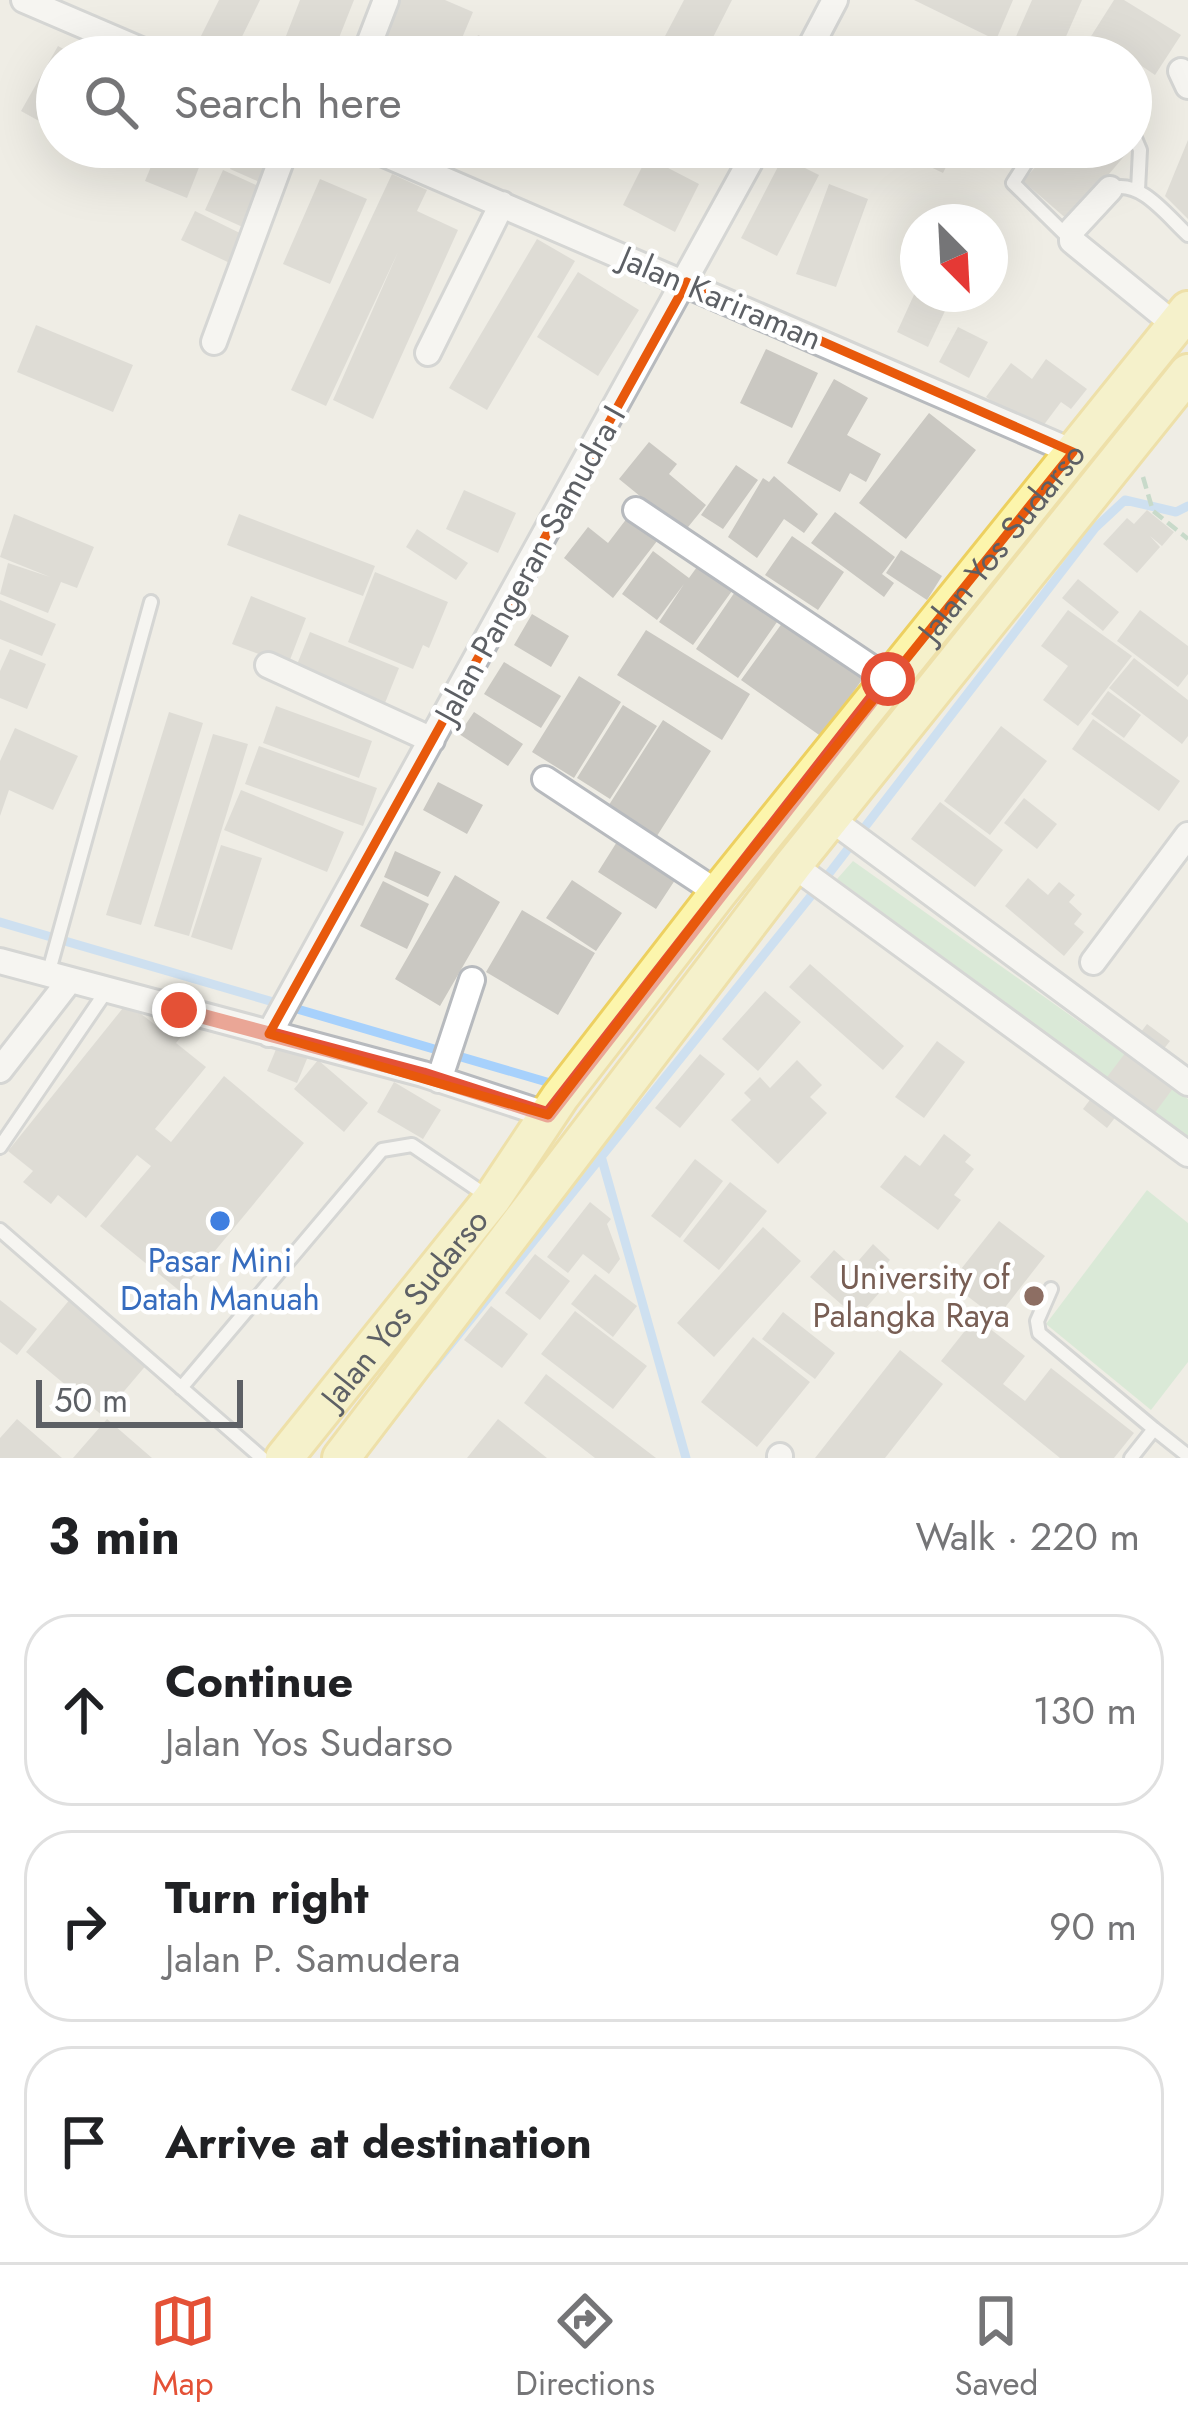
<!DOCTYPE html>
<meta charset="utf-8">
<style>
:root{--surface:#fff;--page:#f6f6f6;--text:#202124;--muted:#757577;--line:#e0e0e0;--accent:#e45136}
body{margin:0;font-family:Jost,sans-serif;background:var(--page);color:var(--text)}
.compass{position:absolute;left:900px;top:204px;width:108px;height:108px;border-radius:50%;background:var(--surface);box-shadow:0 12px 48px #0002;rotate:156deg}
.scale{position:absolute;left:36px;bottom:30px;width:207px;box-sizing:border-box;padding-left:12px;border:6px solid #5d6065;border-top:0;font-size:33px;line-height:42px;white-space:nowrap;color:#5d6065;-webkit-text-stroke:9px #fff;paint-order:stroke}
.stop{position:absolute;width:36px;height:36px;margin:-27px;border:9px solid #e45136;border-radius:50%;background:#fff}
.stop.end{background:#e45136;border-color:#fff;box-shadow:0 3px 12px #0008}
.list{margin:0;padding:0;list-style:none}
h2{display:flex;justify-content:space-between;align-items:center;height:156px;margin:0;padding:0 48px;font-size:51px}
h2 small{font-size:39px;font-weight:400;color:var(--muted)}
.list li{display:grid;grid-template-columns:78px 1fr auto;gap:36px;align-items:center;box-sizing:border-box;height:192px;margin:0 24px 24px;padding:0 24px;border:3px solid var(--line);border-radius:48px}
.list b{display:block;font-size:45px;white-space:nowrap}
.list p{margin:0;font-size:39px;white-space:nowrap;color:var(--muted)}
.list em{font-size:39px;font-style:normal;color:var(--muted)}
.icon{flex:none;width:66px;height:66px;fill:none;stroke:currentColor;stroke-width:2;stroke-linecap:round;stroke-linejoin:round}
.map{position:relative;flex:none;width:1188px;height:1458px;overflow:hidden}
.search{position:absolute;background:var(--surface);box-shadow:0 12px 48px #0002;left:36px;right:36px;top:36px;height:132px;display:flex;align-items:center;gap:30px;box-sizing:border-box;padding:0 42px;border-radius:66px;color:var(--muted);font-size:45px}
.sheet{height:804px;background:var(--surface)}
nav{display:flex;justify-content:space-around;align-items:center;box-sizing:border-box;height:168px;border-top:3px solid var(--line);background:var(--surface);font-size:33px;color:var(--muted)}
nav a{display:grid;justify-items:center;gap:6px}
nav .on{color:var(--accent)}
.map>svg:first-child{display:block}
</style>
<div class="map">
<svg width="1188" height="1458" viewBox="0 0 1188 1458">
<rect width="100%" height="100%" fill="#efede5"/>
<path fill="#c2e5c5" d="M 853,861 L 1188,1099 L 1188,1137 L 837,879 Z
M 1147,1190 L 1188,1223 L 1188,1362 L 1151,1410 L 1046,1324 Z"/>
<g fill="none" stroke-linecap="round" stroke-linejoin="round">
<path stroke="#a7d1fc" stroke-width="9" d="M 0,922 L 557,1085
M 601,1156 L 686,1458
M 433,1366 L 831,871 L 1095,528 L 1125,500 L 1176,512 L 1188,506"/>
</g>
<path fill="#cac8c2" d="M 219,0 L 260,0 L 232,57 L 198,42 Z
M 300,0 L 354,0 L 333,53 L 286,36 Z
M 400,0 L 445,0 L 473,12 L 454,57 L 376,57 Z
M 684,0 L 732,0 L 703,57 L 654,57 Z
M 914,0 L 1013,0 L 996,40 Z
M 1032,0 L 1082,0 L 1057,57 L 1007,57 Z
M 1114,0 L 1124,0 L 1181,35 L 1155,75 L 1118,50 L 1110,57 L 1088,41 Z
M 478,35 L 517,53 L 515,57 L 469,57 Z
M 921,37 L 962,57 L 911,57 Z
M 58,46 L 78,57 L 57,57 L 57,131 L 21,111 Z
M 1188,140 L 1188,219 L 1165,196 Z
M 159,147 L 207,147 L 187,198 L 145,181 Z
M 240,147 L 281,147 L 264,184 L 230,169 Z
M 448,147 L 492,147 L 482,167 Z
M 918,147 L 956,147 L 943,173 L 912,158 Z
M 1053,147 L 1132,147 L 1069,221 L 1023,181 Z
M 647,157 L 699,184 L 675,232 L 623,205 Z
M 783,157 L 819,175 L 777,256 L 741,238 Z
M 223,170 L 265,189 L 247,229 L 205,210 Z
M 392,174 L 427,190 L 417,211 L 458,230 L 373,419 L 333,400 L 398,252 L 326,406 L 291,390 Z
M 320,179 L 367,199 L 330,284 L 283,264 Z
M 829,184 L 868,199 L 836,287 L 796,274 Z
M 195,211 L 248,237 L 234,265 L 181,240 Z
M 537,239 L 575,261 L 487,410 L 449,388 Z
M 578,272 L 639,310 L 598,376 L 537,337 Z
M 918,286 L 918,294 L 953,294 L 928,347 L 897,332 Z
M 36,325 L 133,365 L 113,412 L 17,372 Z
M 958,327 L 988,342 L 969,378 L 939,362 Z
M 766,349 L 818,373 L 792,428 L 740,403 Z
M 1046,359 L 1087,389 L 1071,409 L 1061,402 L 1037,434 L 986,397 L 1011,363 L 1032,379 Z
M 834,379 L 868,398 L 847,435 L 881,454 L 866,482 L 850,473 L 840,492 L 787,463 Z
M 929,413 L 976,450 L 906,539 L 859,503 Z
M 649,442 L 677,464 L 669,474 L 706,505 L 684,532 L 619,479 Z
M 736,465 L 758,480 L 723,529 L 701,515 Z
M 774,476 L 818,514 L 804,533 L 784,519 L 757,558 L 728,537 L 763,478 L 769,482 Z
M 464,490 L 516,513 L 498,553 L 446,529 Z
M 634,509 L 664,532 L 613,598 L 564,558 L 588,527 L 608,543 Z
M 1147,510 L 1174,532 L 1162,546 L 1150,536 L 1160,547 L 1137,573 L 1103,544 L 1127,518 L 1134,524 Z
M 835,512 L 895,557 L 882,574 L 894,583 L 884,597 L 811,543 Z
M 14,514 L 94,547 L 77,588 L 61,582 L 48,613 L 0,594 L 8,563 L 50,577 L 0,557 Z
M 239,514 L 375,566 L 363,596 L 227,545 Z
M 417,529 L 468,563 L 456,580 L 406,547 Z
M 792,536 L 844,572 L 818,610 L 765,575 Z
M 901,550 L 942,576 L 927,600 L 886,573 Z
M 653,551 L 689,578 L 702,560 L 737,584 L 693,645 L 659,622 L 684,584 L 657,620 L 622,594 Z
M 375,572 L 448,602 L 429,648 L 423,645 L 413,669 L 348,642 Z
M 1078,579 L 1119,612 L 1103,631 L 1062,598 Z
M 741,583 L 784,612 L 738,678 L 696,649 Z
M 251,596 L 306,618 L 288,665 L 232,644 Z
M 0,600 L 56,624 L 42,656 L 0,639 Z
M 1068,610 L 1132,656 L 1078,726 L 1043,700 L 1068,666 L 1041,646 Z
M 1140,610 L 1188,646 L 1188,674 L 1178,687 L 1117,641 Z
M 532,614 L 569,636 L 551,667 L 514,645 Z
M 788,615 L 868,671 L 822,737 L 741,680 Z
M 646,630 L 750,694 L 722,740 L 617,675 Z
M 310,632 L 399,668 L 385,703 L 296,667 Z
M 10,649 L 46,664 L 27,709 L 0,698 L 0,671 Z
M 1134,658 L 1188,700 L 1188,736 L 1182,744 L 1109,688 Z
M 504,662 L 561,696 L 541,728 L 484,694 Z
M 579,676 L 621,702 L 574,778 L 532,752 Z
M 1108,691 L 1141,715 L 1124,738 L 1091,714 Z
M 623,705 L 657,726 L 610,799 L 577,778 Z
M 276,706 L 372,741 L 359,778 L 263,743 Z
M 169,712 L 203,723 L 141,925 L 106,915 Z
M 474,712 L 523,744 L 508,766 L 459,734 Z
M 1093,719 L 1180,781 L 1159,811 L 1072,749 Z
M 663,720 L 711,751 L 655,839 L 607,808 Z
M 1001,726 L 1047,761 L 990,835 L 944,801 Z
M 15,728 L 78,756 L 53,810 L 9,790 L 0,816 L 0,761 Z
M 213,734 L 248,744 L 189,936 L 154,926 Z
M 259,746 L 377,788 L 363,826 L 245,784 Z
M 438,782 L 483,805 L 467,834 L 423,810 Z
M 241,790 L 344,832 L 327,872 L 224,830 Z
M 1024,798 L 1057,824 L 1037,849 L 1004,823 Z
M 940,802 L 1003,850 L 975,887 L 911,839 Z
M 620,837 L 679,874 L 656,909 L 598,872 Z
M 221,845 L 262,858 L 232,950 L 191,937 Z
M 395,851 L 441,872 L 428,897 L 384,877 Z
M 455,875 L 500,902 L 440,1006 L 395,979 Z
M 1028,878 L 1048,895 L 1059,882 L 1075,895 L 1069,902 L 1082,914 L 1074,924 L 1084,932 L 1064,956 L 1005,906 Z
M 572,880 L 622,913 L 596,951 L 546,918 Z
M 383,881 L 429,904 L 407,949 L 360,926 Z
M 522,910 L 595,953 L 558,1015 L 486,972 Z
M 810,964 L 904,1046 L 883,1070 L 789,987 Z
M 765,991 L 801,1022 L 758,1071 L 722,1039 Z
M 127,1003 L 158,1027 L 166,1017 L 185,1032 L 176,1043 L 206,1067 L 155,1129 L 171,1142 L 224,1076 L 304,1143 L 181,1292 L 100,1226 L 151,1166 L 137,1155 L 86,1218 L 58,1195 L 51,1204 L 23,1182 L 33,1171 L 8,1151 Z
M 1147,1024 L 1170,1041 L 1149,1068 L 1174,1087 L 1154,1114 L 1131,1097 L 1107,1128 L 1083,1109 Z
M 937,1041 L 965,1062 L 924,1118 L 895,1097 Z
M 279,1042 L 309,1054 L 297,1083 L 267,1071 Z
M 700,1054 L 725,1074 L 680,1128 L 655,1108 Z
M 318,1060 L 368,1103 L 344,1132 L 294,1089 Z
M 797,1060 L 822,1085 L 810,1097 L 827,1113 L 778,1164 L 731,1120 L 751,1100 L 744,1093 L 760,1077 L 770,1088 Z
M 394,1082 L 441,1110 L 423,1139 L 377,1112 Z
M 944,1134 L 971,1155 L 965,1162 L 974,1169 L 954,1195 L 961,1200 L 938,1230 L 880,1187 L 905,1155 L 920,1166 Z
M 695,1159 L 723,1181 L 680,1238 L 651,1216 Z
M 730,1182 L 767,1211 L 719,1270 L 683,1241 Z
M 590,1202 L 611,1219 L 607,1224 L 620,1259 L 609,1274 L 583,1254 L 568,1273 L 547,1257 Z
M 999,1221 L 1045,1256 L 989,1328 L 1025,1356 L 1003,1384 L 1025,1401 L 1051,1368 L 1134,1433 L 1114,1458 L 1060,1458 L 941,1361 L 983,1308 L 950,1283 Z
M 763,1227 L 801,1261 L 714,1357 L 677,1323 Z
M 873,1244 L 890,1260 L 870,1283 L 880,1292 L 857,1318 L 810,1277 L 834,1250 L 853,1267 Z
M 535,1254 L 570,1281 L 540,1320 L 505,1293 Z
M 595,1274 L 637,1306 L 613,1337 L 571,1304 Z
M 71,1298 L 148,1363 L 103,1416 L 26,1352 Z
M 0,1300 L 37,1329 L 17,1355 L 0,1342 Z
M 491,1306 L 528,1334 L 502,1368 L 464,1340 Z
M 575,1311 L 647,1366 L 613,1409 L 541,1354 Z
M 783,1312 L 835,1353 L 815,1379 L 762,1339 Z
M 753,1337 L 810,1382 L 757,1447 L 701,1402 Z
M 900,1350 L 943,1384 L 885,1458 L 815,1458 Z
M 546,1374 L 656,1458 L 595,1458 L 524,1403 Z
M 17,1419 L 62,1458 L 0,1458 L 0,1438 Z
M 107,1419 L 152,1458 L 73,1458 Z
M 498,1419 L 547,1458 L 467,1458 Z"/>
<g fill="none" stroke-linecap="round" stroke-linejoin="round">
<defs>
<path id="service" d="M 1131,129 L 1140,150 L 1138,190
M 1036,147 L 1013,183 L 1071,240
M 1110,189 C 1140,178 1167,216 1188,235
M 49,971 L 151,602
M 0,1147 L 107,990
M 0,1230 L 262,1458
M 1051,1289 L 1037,1321 L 1039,1333 L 1154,1429
M 181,1388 L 382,1150 L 412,1145 L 490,1198
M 1131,1458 L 1154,1429 L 1188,1456"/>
<path id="minor" d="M 24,0 L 157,57
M 364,57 L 386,0
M 805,57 L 835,0
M 1181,71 L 1188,86
M 368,147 L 1073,452
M 1110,189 L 1072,230 L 1072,241 L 1175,325
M 214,342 L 286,147
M 428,353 L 502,204
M 636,510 L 888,679
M 268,665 L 432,740
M 545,779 L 718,893
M 831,819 L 1188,1083
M 793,865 L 1188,1154
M 0,961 L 423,1074 L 548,1115
M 1093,962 L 1188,835
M 269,1034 L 758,147
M 0,1070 L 70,980
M 439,1080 L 472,980
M 780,1458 L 780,1456"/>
<g id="primary">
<path id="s1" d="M 284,1458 L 492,1199 L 560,1097 L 718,893 L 1188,310"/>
<path d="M 341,1458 L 793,865 L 1188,373"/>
</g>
</defs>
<use href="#service" stroke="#b7babe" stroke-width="18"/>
<use href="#minor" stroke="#b7babe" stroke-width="30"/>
<use href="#primary" stroke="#edd060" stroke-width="42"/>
<path stroke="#9ac4a9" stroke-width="4.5" stroke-dasharray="12 6" stroke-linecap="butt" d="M 1143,477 L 1153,511 L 1188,539"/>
<use href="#service" stroke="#fff" stroke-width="12"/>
<use href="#minor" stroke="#fff" stroke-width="24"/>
<use href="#primary" stroke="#fcf5ac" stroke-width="36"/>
</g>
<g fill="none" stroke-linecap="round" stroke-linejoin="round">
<path stroke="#e45136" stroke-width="15" d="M 179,1010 L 423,1075 L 548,1115 L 888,679"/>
</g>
<path d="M0 0H1188V1458H0ZM 687,282 L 1073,452 L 718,893 L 548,1115 L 269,1034 Z" fill="#efede5" fill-opacity=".55" fill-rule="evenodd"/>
<path fill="none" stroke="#e8590c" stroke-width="9" stroke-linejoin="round" d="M 687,282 L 1073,452 L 718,893 L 548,1115 L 269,1034 Z"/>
<circle fill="#3f7fe0" stroke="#fff" stroke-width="4.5" cx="220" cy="1221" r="12"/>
<circle fill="#8d6e63" stroke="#fff" stroke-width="4.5" cx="1034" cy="1296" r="12"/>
<g text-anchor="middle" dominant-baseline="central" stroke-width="9" stroke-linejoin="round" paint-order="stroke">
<g font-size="33" fill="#5d6065" stroke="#fff">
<text transform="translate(721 298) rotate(23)">Jalan Kariraman</text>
<text stroke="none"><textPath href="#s1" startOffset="1164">Jalan Yos Sudarso</textPath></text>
<text transform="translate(530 564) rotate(-61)">Jalan Pangeran Samudra I</text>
<text stroke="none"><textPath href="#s1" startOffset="192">Jalan Yos Sudarso</textPath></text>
</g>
<g font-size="33" fill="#366cbe" stroke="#fff">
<text x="220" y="1260">Pasar Mini<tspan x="220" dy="38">Datah Manuah</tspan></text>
</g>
<g font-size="33" fill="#785e54" stroke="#fff" text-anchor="end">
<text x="1010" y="1277">University of<tspan x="1010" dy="38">Palangka Raya</tspan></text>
</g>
</g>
</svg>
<svg class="compass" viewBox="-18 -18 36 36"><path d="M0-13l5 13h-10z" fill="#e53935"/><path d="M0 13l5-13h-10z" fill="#757577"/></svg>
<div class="scale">50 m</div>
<div class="stop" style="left:888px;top:679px"></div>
<div class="stop end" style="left:179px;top:1010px"></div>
<div class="search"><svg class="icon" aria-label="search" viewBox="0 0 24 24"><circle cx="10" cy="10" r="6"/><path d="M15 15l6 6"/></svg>Search here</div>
</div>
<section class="sheet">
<h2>3 min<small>Walk · 220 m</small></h2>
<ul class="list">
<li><svg class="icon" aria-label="ahead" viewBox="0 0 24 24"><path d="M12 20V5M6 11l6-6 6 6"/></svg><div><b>Continue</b><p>Jalan Yos Sudarso</p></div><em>130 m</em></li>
<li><svg class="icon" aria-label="right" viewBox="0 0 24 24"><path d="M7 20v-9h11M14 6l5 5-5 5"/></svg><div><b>Turn right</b><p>Jalan P. Samudera</p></div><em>90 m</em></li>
<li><svg class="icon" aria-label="arrive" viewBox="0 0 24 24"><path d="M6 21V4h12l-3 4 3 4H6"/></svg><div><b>Arrive at destination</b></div></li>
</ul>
</section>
<nav>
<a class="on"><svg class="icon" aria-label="map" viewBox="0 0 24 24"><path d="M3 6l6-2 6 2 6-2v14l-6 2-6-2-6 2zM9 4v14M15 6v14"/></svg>Map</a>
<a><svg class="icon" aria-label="directions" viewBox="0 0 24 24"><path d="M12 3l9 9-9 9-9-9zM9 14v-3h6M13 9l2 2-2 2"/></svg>Directions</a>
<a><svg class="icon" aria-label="saved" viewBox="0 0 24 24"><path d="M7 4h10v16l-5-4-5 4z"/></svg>Saved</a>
</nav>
